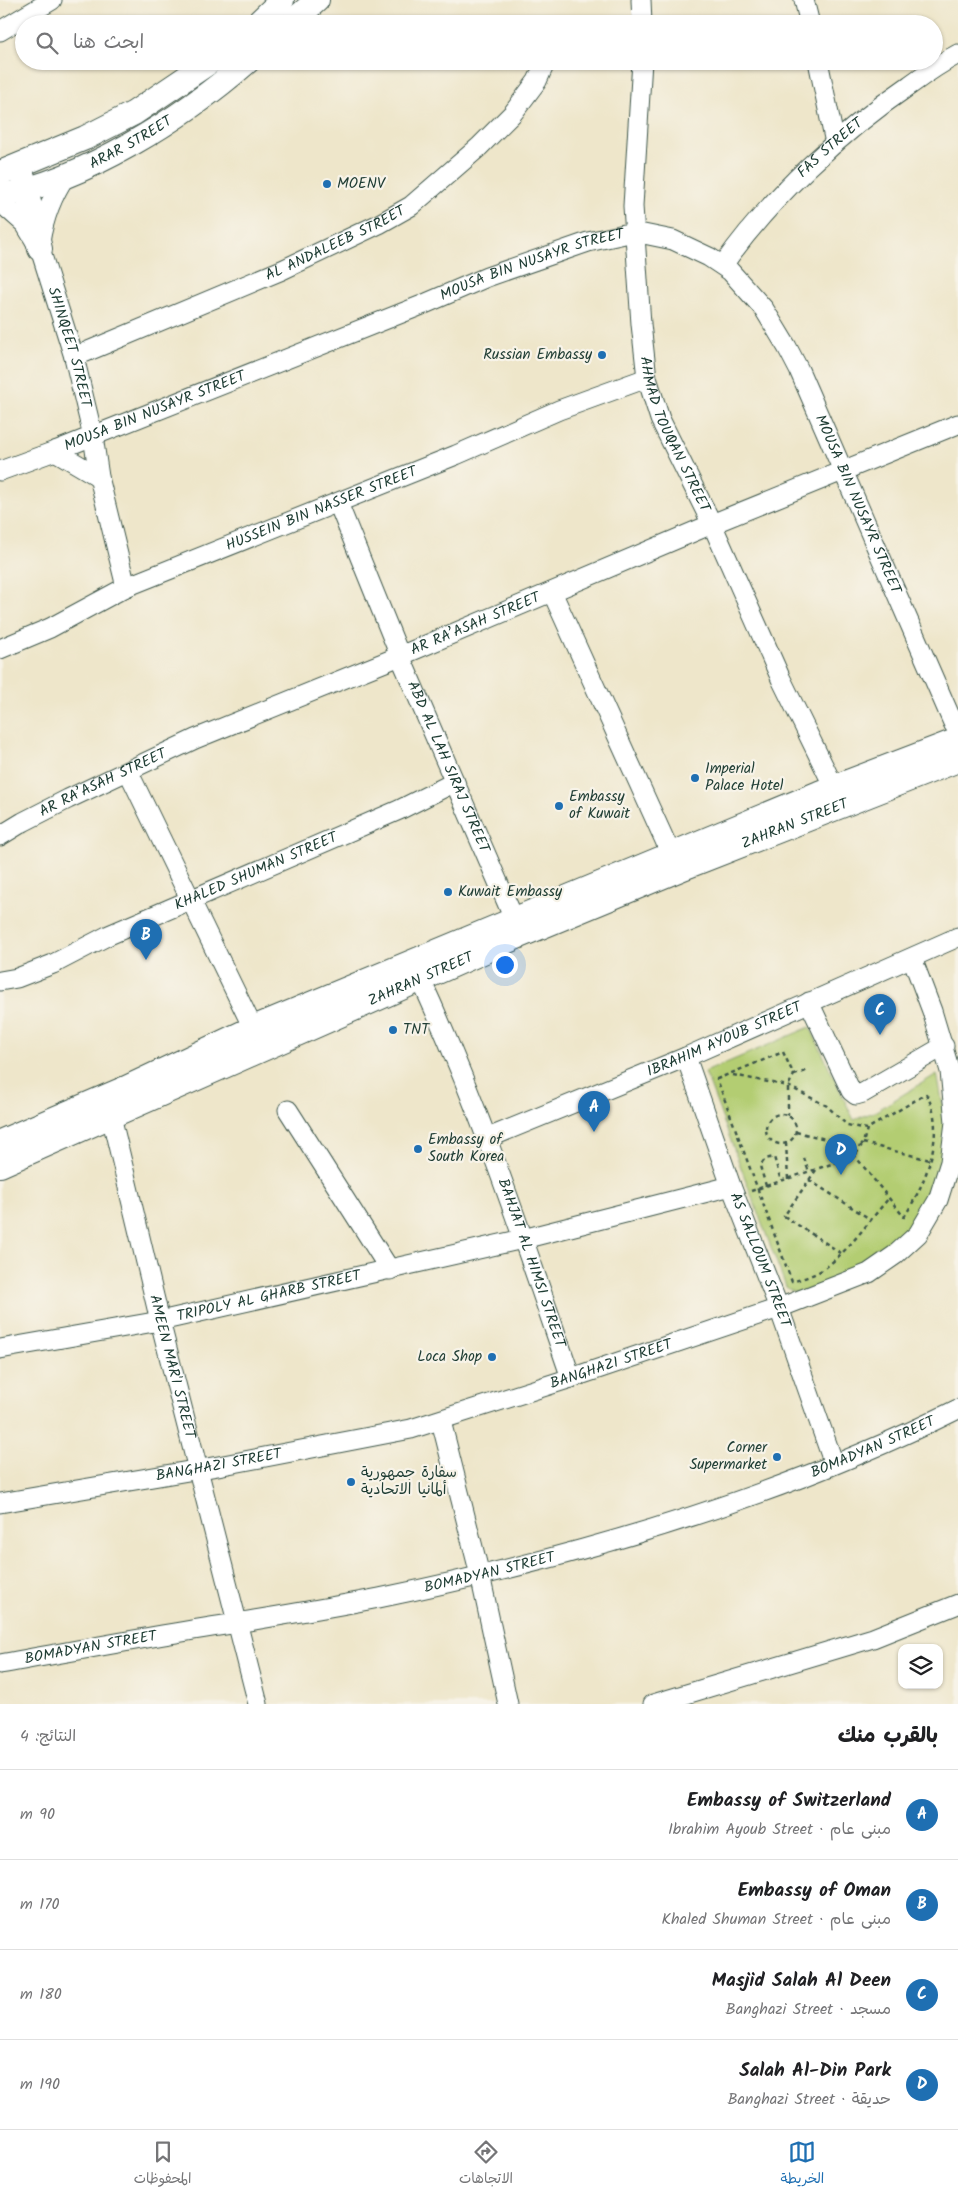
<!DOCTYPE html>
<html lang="ar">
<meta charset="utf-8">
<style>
:root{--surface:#fff;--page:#f2f2f2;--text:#202124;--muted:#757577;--line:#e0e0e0;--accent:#1f6fb2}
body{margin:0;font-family:Kalam,"Playpen Sans Arabic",sans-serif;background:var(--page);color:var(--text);direction:rtl}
.controls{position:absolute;right:15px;bottom:15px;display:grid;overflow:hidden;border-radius:10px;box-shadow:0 1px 4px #0004}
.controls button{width:45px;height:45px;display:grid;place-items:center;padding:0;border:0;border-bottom:1px solid var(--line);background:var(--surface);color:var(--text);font:25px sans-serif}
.you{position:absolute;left:504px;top:964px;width:18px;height:18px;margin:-12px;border:4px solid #fff;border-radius:50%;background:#1a73e8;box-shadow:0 0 0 8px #1a73e833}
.badge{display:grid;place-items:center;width:32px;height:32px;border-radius:50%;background:var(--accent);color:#fff;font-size:16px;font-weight:700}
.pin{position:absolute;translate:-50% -41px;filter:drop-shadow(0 1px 2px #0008)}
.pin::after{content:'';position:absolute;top:26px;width:18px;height:15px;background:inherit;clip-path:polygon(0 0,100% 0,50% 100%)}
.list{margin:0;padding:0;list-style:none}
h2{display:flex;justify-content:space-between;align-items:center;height:65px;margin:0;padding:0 20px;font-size:21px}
h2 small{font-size:16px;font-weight:400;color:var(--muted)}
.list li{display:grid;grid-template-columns:32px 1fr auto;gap:15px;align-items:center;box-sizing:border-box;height:90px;padding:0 20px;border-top:1px solid var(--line)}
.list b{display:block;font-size:19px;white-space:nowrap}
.list p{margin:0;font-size:16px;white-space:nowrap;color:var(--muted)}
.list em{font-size:16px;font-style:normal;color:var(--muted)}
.icon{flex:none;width:28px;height:28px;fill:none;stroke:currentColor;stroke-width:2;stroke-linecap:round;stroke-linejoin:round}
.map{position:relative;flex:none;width:958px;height:1704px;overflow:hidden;direction:ltr}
.search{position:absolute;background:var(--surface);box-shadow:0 1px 4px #0004;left:15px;right:15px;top:15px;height:55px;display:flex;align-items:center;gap:12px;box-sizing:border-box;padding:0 18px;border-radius:28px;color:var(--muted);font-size:19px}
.sheet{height:425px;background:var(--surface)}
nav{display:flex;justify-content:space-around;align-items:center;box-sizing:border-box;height:70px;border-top:1px solid var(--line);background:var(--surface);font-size:14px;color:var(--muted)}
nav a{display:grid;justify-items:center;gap:2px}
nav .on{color:var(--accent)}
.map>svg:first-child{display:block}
</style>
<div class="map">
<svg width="958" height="1704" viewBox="0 0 958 1704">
<rect width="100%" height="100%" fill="#f7f3e8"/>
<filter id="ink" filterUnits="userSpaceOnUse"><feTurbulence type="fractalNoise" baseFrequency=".02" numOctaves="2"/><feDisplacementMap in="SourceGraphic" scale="10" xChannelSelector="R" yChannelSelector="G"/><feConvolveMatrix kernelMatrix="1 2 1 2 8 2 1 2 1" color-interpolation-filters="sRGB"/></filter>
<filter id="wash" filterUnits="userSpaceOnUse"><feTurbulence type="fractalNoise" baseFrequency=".0096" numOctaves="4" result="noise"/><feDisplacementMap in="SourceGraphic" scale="20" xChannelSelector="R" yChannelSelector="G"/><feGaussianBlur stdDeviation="1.12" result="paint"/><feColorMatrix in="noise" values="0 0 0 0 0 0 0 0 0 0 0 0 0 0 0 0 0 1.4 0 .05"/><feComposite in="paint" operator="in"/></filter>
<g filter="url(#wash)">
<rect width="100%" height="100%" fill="#eee6ca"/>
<path fill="#b3cd72" stroke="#698553" d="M 810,1027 L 854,1120 L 876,1111 L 937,1074 L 945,1116 L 944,1157 L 925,1214 L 872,1267 L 799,1293 L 793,1292 L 786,1287 L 705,1072 Z"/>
</g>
<g filter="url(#ink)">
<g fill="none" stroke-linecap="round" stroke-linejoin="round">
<defs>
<g id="minor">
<path d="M 641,0 L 642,24"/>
<path d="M 804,0 L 810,24"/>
<path d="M 0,31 L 52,0"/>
<path id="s1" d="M 642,61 L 633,206 L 641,324 L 647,378 L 660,419 L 712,524 L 781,679 L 830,779"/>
<path d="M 818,61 L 835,143"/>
<path id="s2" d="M 0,202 L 25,224 L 40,249 L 74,357 L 93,436 L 99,477 L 126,587"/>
<path d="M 40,242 C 44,217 52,196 66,175"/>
<path id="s3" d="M 723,265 C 771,197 841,132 910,85 C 925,74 941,63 958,54"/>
<path id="s4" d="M 74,357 L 282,270 L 379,224 L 411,206 L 479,147 L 513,113 L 537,81 L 546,61"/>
<path d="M 55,451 L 99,477"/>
<path id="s5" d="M 0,471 L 55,451 L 422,305 L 487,277 L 588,242 L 634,232 L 673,240 L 709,257 L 730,271 L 764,309 L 787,347 L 799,370 L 954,725"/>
<path id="s6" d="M 338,503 L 400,656 L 514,919"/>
<path d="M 552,592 L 671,854"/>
<path id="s7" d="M 0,649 L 50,628 L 126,587 L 456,455 L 559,410 L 647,378"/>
<path d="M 128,771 L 253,1028"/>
<path id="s8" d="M 0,836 L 23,822 L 68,799 L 195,739 L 400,656 L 712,524 L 958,424"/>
<path id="s9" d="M 421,980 C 481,1110 525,1244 571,1378"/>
<path id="s10" d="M 0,981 L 17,978 L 53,964 L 109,935 L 399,810 L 455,782"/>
<path d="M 809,1002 L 851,1091 L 856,1095 L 863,1093 L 944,1046"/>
<path id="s11" d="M 686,1057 L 731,1186 L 779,1308 L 834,1464"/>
<path d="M 288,1110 L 390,1270"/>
<path id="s12" d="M 111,1116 L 160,1321 L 258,1704"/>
<path id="s13" d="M 488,1138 L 686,1057 L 958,937"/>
<path id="s14" d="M 0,1349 L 160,1321 L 523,1239 L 731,1186"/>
<path d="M 441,1421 L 480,1575 L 508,1704"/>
<path id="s15" d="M 0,1503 L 218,1466 L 411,1429 L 571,1378 L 779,1308 L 869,1273 L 895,1255 L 918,1234 L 938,1200 L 950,1162 L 955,1122 L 950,1071 L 932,1011 L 912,958"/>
<path id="s16" d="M 0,1664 C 79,1650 158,1635 237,1623 C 284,1615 332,1607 379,1598 C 578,1557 777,1499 958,1409"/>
<path d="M 653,1704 L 873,1638 L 958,1604"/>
</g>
<g id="major">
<path d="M 257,24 L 282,0"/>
<path d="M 290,24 L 317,0"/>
<path d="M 0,173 L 85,138 L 134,113 L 211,61"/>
<path d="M 23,177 L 40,249"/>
<path id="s17" d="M 0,196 C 86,179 182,119 248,61"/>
<path d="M 0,1142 L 126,1088 L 253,1028 L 819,793 L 958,740"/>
<path id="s18" d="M 0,1165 L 519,936 L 683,868 L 958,760"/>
</g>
</defs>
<use href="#minor" stroke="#3e564a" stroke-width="21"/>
<use href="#major" stroke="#3e564a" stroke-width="26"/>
<path stroke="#3e564a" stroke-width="2.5" stroke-dasharray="4 4" stroke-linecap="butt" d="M 733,1075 L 788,1086 L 827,1106 L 847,1125 L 867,1129 L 926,1094 C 948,1130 925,1185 904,1217 L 855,1156
M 794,1075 L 806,1071
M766 1129a15 15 0 1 1 30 0a15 15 0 1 1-30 0Z
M 788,1116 L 788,1086 L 794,1075 L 783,1052 L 717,1079 L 792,1282 C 804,1278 815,1275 825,1268 C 850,1249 869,1221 889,1198
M 796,1132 L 860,1147
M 786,1143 L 788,1179
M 863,1143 L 930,1160
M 804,1158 L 809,1172
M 816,1170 L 784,1216 L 841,1253
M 809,1180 L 870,1219
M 766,1186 L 760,1166 L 765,1159 L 774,1157 L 781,1181
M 751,1191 L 855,1156 L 863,1143 L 867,1129"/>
<use href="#minor" stroke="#fff" stroke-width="19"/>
<use href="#major" stroke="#fff" stroke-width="24"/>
</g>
</g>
<g fill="#1f6fb2" stroke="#f7f3e8" stroke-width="2">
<circle cx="327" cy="184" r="5"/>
<circle cx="602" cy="355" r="5"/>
<circle cx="695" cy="778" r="5"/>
<circle cx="559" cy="806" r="5"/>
<circle cx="448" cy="892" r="5"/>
<circle cx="393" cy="1030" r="5"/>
<circle cx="418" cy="1149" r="5"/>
<circle cx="492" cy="1357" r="5"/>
<circle cx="777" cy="1457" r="5"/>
<circle cx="351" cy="1482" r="5"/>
</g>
<g text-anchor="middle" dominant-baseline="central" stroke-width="4.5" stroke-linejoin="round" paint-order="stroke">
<g font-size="15" fill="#1f3d34" stroke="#f7f3e8">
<text stroke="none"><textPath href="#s17" startOffset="142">ARAR STREET</textPath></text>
<text stroke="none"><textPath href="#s3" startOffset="159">FAS STREET</textPath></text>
<text stroke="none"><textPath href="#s4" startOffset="285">AL ANDALEEB STREET</textPath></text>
<text stroke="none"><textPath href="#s5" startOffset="571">MOUSA BIN NUSAYR STREET</textPath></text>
<text stroke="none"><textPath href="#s2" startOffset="165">SHINQEET STREET</textPath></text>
<text stroke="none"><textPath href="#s5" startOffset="166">MOUSA BIN NUSAYR STREET</textPath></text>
<text stroke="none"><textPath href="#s1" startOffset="380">AHMAD TOUQAN STREET</textPath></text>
<text stroke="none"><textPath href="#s5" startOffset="1051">MOUSA BIN NUSAYR STREET</textPath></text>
<text stroke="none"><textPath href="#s7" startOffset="351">HUSSEIN BIN NASSER STREET</textPath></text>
<text stroke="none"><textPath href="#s8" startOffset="521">AR RA’ASAH STREET</textPath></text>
<text stroke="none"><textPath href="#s6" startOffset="286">ABD AL LAH SIRAJ STREET</textPath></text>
<text stroke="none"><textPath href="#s8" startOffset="116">AR RA’ASAH STREET</textPath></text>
<text stroke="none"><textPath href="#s18" startOffset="865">ZAHRAN STREET</textPath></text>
<text stroke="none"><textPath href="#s10" startOffset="279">KHALED SHUMAN STREET</textPath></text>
<text stroke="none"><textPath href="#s18" startOffset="460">ZAHRAN STREET</textPath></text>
<text stroke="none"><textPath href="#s13" startOffset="256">IBRAHIM AYOUB STREET</textPath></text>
<text stroke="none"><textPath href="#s11" startOffset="216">AS SALLOUM STREET</textPath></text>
<text stroke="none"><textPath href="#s9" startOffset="304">BAHJAT AL HIMSI STREET</textPath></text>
<text stroke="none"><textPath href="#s14" startOffset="274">TRIPOLY AL GHARB STREET</textPath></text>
<text stroke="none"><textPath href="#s15" startOffset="628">BANGHAZI STREET</textPath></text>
<text stroke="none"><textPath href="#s12" startOffset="258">AMEEN MAR'I STREET</textPath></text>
<text stroke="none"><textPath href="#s16" startOffset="902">BOMADYAN STREET</textPath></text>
<text stroke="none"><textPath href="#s15" startOffset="222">BANGHAZI STREET</textPath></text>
<text stroke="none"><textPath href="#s16" startOffset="498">BOMADYAN STREET</textPath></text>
<text stroke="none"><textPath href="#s16" startOffset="92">BOMADYAN STREET</textPath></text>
</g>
<g font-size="15" fill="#1f3d34" stroke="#f7f3e8" text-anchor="start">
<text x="337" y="184">MOENV</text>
<text x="592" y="355" text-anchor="end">Russian Embassy</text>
<text x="705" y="769">Imperial<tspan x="705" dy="17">Palace Hotel</tspan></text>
<text x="569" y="797">Embassy<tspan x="569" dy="17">of Kuwait</tspan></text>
<text x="458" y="892">Kuwait Embassy</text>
<text x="403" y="1030">TNT</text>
<text x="428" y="1140">Embassy of<tspan x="428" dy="17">South Korea</tspan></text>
<text x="482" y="1357" text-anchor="end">Loca Shop</text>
<text x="767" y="1448" text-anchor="end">Corner<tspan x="767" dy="17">Supermarket</tspan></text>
<text x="361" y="1473">سفارة جمهورية<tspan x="361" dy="17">ألمانيا الاتحادية</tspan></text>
</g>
</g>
</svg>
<div class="controls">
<button><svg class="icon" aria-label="layers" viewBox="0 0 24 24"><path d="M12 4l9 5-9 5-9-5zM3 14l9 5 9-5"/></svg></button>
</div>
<div class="you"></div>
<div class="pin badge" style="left:594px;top:1132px">A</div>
<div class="pin badge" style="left:146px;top:960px">B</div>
<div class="pin badge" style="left:880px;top:1035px">C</div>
<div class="pin badge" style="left:841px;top:1175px">D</div>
<div class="search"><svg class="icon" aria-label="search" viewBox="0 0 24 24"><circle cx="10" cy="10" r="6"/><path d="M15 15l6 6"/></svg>ابحث هنا</div>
</div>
<section class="sheet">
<h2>بالقرب منك<small>النتائج: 4</small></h2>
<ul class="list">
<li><span class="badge">A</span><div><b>Embassy of Switzerland</b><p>مبنى عام · Ibrahim Ayoub Street</p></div><em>90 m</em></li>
<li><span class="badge">B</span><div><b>Embassy of Oman</b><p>مبنى عام · Khaled Shuman Street</p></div><em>170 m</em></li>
<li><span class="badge">C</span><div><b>Masjid Salah Al Deen</b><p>مسجد · Banghazi Street</p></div><em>180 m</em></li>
<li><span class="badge">D</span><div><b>Salah Al-Din Park</b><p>حديقة · Banghazi Street</p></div><em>190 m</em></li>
</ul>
</section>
<nav>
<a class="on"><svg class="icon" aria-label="map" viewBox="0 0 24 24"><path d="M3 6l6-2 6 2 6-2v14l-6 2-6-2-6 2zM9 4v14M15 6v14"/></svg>الخريطة</a>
<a><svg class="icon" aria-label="directions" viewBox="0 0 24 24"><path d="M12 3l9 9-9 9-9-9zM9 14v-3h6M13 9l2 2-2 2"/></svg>الاتجاهات</a>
<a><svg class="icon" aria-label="saved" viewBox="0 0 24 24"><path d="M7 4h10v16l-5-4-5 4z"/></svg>المحفوظات</a>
</nav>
